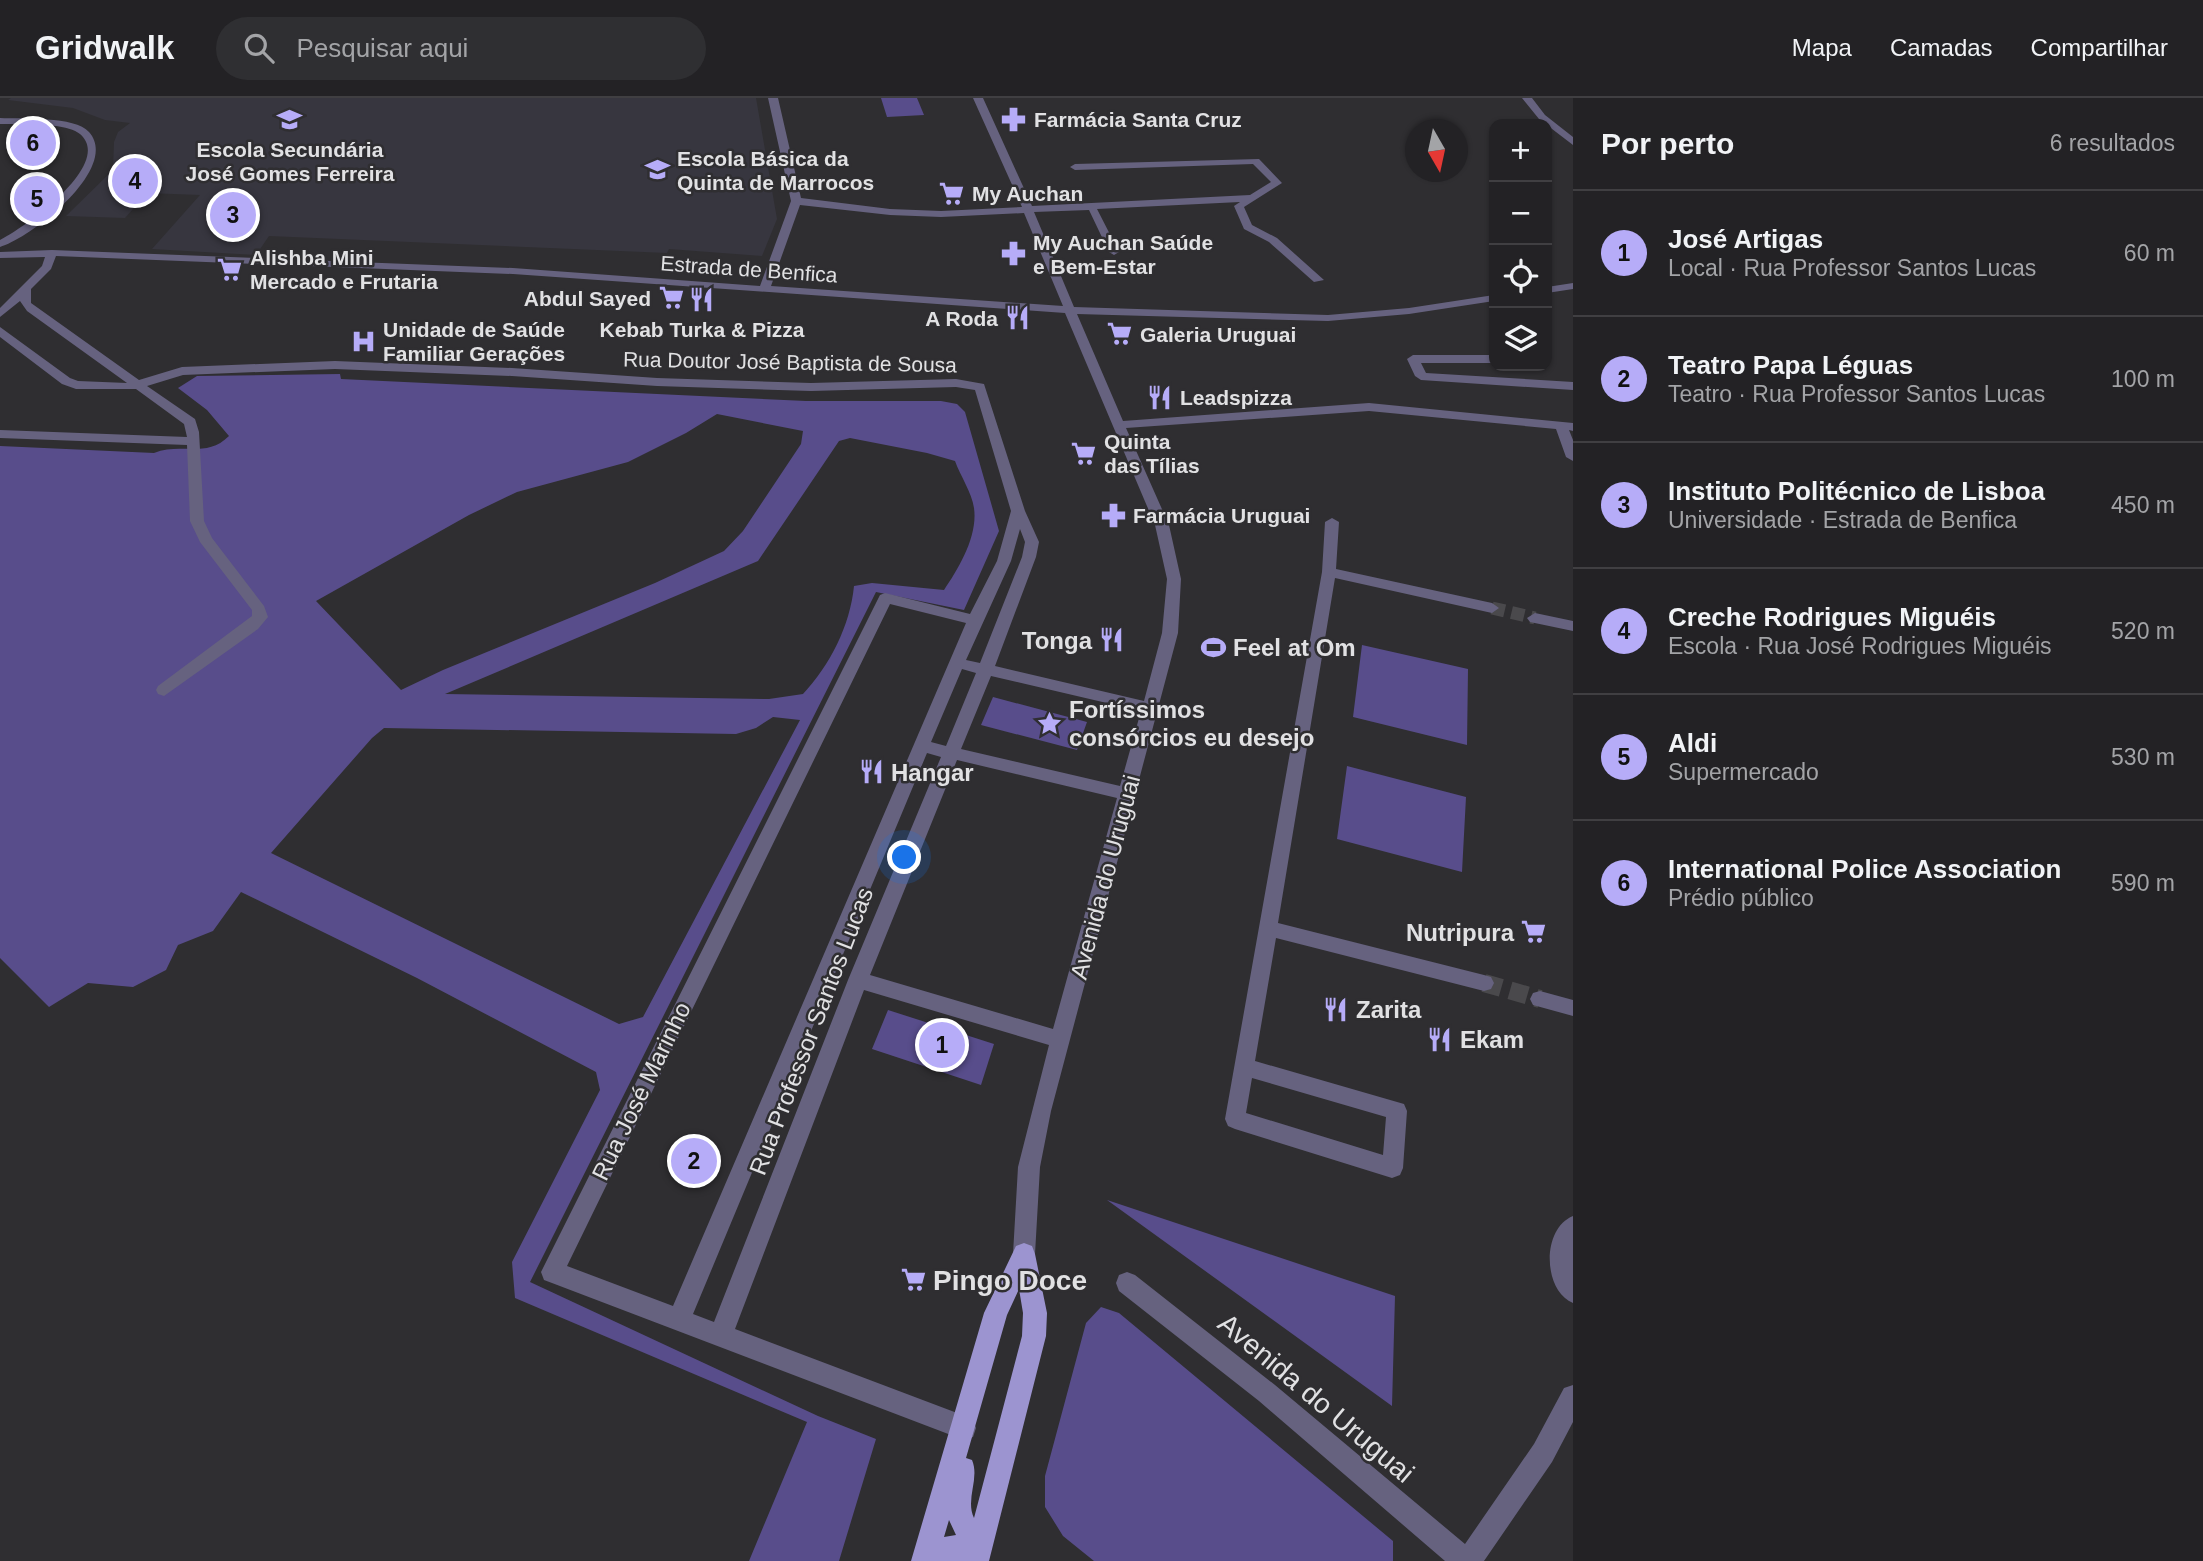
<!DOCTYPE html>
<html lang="pt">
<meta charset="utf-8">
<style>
:root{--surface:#232225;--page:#2f2f32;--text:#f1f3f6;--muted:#a3a4a7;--line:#403f42;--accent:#b6acf8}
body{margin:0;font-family:Helvetica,sans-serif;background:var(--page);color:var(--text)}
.controls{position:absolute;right:21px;top:21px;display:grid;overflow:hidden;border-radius:14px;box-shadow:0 2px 5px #0004}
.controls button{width:63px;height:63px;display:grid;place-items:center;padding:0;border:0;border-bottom:2px solid var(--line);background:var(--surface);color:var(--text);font:35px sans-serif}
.compass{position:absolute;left:1405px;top:21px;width:63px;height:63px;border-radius:50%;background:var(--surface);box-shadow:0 2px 5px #0004;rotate:171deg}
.you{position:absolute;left:905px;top:760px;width:24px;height:24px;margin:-18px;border:5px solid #fff;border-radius:50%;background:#1a73e8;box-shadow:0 0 0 10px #1a73e833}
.badge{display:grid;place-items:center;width:46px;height:46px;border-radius:50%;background:var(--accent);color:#111;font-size:23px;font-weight:700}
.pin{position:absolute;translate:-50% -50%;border:4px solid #fff;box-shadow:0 2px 7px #0006}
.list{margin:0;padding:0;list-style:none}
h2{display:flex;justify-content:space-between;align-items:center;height:91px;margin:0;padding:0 28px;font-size:30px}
h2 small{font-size:23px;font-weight:400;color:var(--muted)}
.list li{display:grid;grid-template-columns:46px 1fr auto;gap:21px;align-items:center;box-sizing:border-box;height:126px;padding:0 28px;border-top:2px solid var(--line)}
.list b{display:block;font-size:26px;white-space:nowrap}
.list p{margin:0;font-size:23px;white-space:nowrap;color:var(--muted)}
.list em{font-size:23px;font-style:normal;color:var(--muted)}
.icon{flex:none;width:38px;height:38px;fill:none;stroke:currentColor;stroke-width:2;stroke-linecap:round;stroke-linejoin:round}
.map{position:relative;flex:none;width:1573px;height:1463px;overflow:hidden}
header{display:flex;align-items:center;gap:42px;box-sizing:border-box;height:98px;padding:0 35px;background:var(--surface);border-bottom:2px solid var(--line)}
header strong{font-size:33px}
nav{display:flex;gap:38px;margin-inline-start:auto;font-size:24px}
.search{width:490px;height:63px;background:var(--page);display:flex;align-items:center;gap:18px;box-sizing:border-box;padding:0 24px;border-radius:38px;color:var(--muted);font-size:26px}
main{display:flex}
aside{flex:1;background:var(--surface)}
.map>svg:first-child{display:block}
</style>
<header>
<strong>Gridwalk</strong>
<div class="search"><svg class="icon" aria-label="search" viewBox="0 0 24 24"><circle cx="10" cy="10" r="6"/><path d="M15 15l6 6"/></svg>Pesquisar aqui</div>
<nav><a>Mapa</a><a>Camadas</a><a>Compartilhar</a></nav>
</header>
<main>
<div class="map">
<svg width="1573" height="1463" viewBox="0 0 1573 1463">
<rect width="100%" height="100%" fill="#2f2e31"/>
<path fill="#37363f" d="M 11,0 L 756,0 L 777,121 L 762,158 L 669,151 L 667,155 L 269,138 L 256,157 L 152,151 L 200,97 L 147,95 L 125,120 L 66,118 L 113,72 L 114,44 L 118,34 L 130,25 L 105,22 L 73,10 L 8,2 Z"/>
<path fill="#584d8b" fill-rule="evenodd" d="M 881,0 L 917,0 L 924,17 L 887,19 Z
M 340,276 L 341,281 L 806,303 L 941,303 L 957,306 L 965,314 L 999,433 L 964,512 L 876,494 L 530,1184 L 818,1318 L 876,1341 L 839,1463 L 749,1463 L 807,1324 L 515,1200 L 512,1164 L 600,992 L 596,974 L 417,880 L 241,794 L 213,833 L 178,847 L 166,872 L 133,889 L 88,885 L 49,909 L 0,860 L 0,348 L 154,355 C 181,344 206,361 229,338 L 207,312 L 178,290 L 197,278 ZM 717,316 L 803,333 L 801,346 L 743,433 L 724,453 L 655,485 L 443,572 L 401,592 L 316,503 L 469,417 L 517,394 L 628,364 L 686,335 ZM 850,340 L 927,355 L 955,363 C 960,377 972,395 974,410 C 978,438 959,470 944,492 L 872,485 L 854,488 C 850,528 830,567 803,596 L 769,601 L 445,596 L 758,463 L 839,343 ZM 773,619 L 800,622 L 643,919 L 619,926 L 271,755 L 372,640 L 384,630 L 736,636 L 756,630 Z
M 1362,547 L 1468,571 L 1467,647 L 1353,619 Z
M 993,599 L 1087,624 L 1077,652 L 981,627 Z
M 1347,668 L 1466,699 L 1462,774 L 1337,741 Z
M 888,912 L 994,946 L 981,987 L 872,951 Z
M 1107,1102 L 1395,1198 L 1392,1308 Z
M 1101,1209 L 1119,1215 L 1393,1443 L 1393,1463 L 1094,1463 L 1063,1438 L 1045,1409 L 1045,1378 L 1086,1225 Z"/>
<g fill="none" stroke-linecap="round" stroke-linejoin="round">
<path stroke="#4a494c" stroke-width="13" stroke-dasharray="13 7" stroke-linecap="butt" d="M 1492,510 L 1535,520"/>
<path stroke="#4a494c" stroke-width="18" stroke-dasharray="18 9" stroke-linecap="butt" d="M 1484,885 L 1540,901"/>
<path fill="#66627f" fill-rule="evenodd" d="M 768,0 L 778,0 L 801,100 L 890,111 L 941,113 L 1022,109 L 973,0 L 983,0 L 1032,108 L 1250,97 L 1271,84 L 1253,66 L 1075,72 L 1070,69 L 1075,66 L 1259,61 L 1282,85 L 1244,109 L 1252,127 L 1277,140 L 1324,182 L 1314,184 L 1269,144 L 1244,131 L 1234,108 L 1240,104 L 1097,111 L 1119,154 L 1114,157 L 1109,154 L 1089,112 L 1034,114 L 1074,209 L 1328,217 L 1409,210 L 1494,197 L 1494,203 L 1409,216 L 1328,223 L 1077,216 L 1123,323 L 1369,305 L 1573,325 L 1573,333 L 1569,332 L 1573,342 L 1573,363 L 1566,359 L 1556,331 L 1369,313 L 1126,330 L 1169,427 L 1181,481 L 1178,535 L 1051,1013 L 1040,1069 L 1035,1156 L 1032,1164 L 1024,1167 L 1016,1164 L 1013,1156 L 1018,1069 L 1049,947 L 864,892 L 735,1231 L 973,1321 L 976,1330 L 973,1339 L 964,1342 L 552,1185 L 544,1182 L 541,1174 L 880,497 L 885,495 L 970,516 L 997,463 L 1011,413 L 975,292 L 956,289 L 811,293 L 657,288 L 512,278 L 335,271 L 183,277 L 147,288 L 195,321 L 199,334 L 204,423 L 212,440 L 264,508 L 268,519 L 258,531 L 164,598 L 158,596 L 156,592 L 158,588 L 252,518 L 252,512 L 200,444 L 190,423 L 187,347 L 0,340 L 0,332 L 187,339 L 184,326 L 136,291 L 76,291 L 62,286 L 0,239 L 0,229 L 70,280 L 78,283 L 127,285 L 27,213 L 20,203 L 0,219 L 0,210 L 42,168 L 45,159 L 0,160 L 0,154 L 52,152 L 513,170 L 760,188 L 791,103 ZM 800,107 L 890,117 L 941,119 L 1024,115 L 1063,208 L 771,188 ZM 56,158 L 513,176 L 1065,215 L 1155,427 L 1167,481 L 1162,535 L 1144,603 L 995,568 L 1036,459 L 1039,444 L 1025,413 L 984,286 L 956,281 L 811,285 L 657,280 L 512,270 L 335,263 L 182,269 L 139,282 L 31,205 L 31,191 L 51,171 ZM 1020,431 L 1025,444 L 1022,459 L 980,565 L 966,562 L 1011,463 ZM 890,506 L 966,525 L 673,1208 L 567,1168 ZM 962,571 L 976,575 L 946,648 L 931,644 ZM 991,578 L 1141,613 L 1120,688 L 961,651 ZM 927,655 L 941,659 L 848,882 L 714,1224 L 693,1216 ZM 957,662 L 1117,700 L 1053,931 L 870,877 Z
M 1522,0 L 1532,0 L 1545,17 L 1573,39 L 1573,47 L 1539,21 Z
M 0,20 C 21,21 75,18 89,34 C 121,70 31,140 0,149 L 0,142 C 23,131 115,66 80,36 C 66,24 19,26 0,26 Z
M 1573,185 L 1573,191 L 1547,195 L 1547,189 Z
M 1413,257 L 1494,257 L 1494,265 L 1421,265 L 1426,275 L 1573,284 L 1573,292 L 1421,282 L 1415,278 L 1407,261 Z
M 1332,420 L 1339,424 L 1336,471 L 1492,505 L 1499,510 L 1492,515 L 1335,480 L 1278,825 L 1484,877 L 1491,879 L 1494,885 L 1491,891 L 1484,893 L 1276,840 L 1255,963 L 1404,1006 L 1407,1013 L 1403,1070 L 1400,1077 L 1392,1080 L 1235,1031 L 1228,1028 L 1225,1021 L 1322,474 L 1325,424 ZM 1252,980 L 1386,1019 L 1383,1057 L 1246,1015 Z
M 1535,515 L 1573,523 L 1573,533 L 1530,524 L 1527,520 Z
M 1540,893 L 1573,902 L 1573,918 L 1533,907 L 1530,901 L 1533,895 Z
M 1573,1118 L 1573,1205 C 1543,1193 1541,1131 1573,1118 Z
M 1127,1174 L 1135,1177 L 1275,1287 L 1465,1446 L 1534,1346 L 1564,1290 L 1573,1287 L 1573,1324 L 1552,1364 L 1484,1463 L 1445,1463 L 1259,1303 L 1119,1193 L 1116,1185 L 1119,1177 Z"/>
<path fill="#9c94d0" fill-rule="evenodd" d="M 1024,1145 L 1032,1148 L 1035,1156 L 1047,1215 L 1046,1238 L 989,1463 L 911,1463 L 984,1215 L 1016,1148 ZM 1019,1191 L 1023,1215 L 1022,1238 L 974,1420 C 965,1401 980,1381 972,1362 L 966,1360 L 1007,1217 ZM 949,1422 L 956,1437 L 944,1439 Z"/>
</g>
<defs>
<symbol id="pharmacy-bare" viewBox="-9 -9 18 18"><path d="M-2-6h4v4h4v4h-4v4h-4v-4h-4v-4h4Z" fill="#b6acf8" stroke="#2f2e31" stroke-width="2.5" paint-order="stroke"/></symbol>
<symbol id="school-bare" viewBox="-9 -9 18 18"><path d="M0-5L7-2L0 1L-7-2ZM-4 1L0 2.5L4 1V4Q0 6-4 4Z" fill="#b6acf8" stroke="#2f2e31" stroke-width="2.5" paint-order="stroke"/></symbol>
<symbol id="supermarket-bare" viewBox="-9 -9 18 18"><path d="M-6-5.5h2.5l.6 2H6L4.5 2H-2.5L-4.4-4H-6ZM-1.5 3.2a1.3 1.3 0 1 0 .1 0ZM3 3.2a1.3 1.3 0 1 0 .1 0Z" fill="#b6acf8" stroke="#2f2e31" stroke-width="2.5" paint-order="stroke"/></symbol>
<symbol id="restaurant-bare" viewBox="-9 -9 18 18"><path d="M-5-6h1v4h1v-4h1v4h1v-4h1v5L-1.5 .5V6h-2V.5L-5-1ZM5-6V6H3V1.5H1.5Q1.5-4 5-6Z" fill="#b6acf8" stroke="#2f2e31" stroke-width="2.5" paint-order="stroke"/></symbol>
<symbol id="hospital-bare" viewBox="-9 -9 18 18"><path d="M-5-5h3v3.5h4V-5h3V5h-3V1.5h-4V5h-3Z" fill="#b6acf8" stroke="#2f2e31" stroke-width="2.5" paint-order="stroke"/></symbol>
<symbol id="stadium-bare" viewBox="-9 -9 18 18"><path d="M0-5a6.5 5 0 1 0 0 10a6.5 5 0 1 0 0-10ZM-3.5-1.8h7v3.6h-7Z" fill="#b6acf8" stroke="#2f2e31" stroke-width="2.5" paint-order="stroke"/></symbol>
<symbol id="sight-bare" viewBox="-9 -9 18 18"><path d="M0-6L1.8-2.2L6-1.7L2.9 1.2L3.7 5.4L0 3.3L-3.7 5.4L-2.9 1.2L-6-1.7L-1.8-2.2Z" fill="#b6acf8" stroke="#2f2e31" stroke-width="2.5" paint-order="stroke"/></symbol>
</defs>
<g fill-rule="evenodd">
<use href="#pharmacy-bare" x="996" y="4" width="35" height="35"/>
<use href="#school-bare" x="272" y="4" width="35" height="35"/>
<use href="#school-bare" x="640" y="54" width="35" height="35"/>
<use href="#supermarket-bare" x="934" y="78" width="35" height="35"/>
<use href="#pharmacy-bare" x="996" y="138" width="35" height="35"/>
<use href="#supermarket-bare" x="212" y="154" width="35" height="35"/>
<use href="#supermarket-bare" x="654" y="182" width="35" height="35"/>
<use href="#restaurant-bare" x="684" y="184" width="35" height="35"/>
<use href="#restaurant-bare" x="1000" y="202" width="35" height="35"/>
<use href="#supermarket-bare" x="1102" y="218" width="35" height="35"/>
<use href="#hospital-bare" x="346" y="226" width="35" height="35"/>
<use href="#restaurant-bare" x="1142" y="282" width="35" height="35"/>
<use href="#supermarket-bare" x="1066" y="338" width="35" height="35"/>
<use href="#pharmacy-bare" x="1096" y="400" width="35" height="35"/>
<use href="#restaurant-bare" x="1094" y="524" width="35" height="35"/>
<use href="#stadium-bare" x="1196" y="532" width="35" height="35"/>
<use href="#sight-bare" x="1032" y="608" width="35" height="35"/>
<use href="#restaurant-bare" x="854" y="656" width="35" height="35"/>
<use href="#supermarket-bare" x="1516" y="816" width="35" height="35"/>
<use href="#restaurant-bare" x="1318" y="894" width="35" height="35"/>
<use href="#restaurant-bare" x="1422" y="924" width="35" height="35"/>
<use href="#supermarket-bare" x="896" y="1164" width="35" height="35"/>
</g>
<g text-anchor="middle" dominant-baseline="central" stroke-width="5" stroke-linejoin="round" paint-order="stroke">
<g font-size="21" font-weight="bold" fill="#e1e1e3" stroke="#2f2e31" text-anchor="start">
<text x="1034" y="21">Farmácia Santa Cruz</text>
<text x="290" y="51" text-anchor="middle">Escola Secundária<tspan x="290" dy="24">José Gomes Ferreira</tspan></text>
<text x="677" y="60">Escola Básica da<tspan x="677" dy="24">Quinta de Marrocos</tspan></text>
<text x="972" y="95">My Auchan</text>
<text x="1033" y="144">My Auchan Saúde<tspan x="1033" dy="24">e Bem-Estar</tspan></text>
<text x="250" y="159">Alishba Mini<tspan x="250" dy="24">Mercado e Frutaria</tspan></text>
<text x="651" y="200" text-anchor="end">Abdul Sayed</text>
<text x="998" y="220" text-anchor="end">A Roda</text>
<text x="383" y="231">Unidade de Saúde<tspan x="383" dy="24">Familiar Gerações</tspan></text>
<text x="702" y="231" text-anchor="middle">Kebab Turka &amp; Pizza</text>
<text x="1140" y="236">Galeria Uruguai</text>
<text x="1180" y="299">Leadspizza</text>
<text x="1104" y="343">Quinta<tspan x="1104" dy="24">das Tílias</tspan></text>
<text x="1133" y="417">Farmácia Uruguai</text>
</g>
<g font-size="21" fill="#e1e1e3" stroke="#2f2e31">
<text transform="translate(749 171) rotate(4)">Estrada de Benfica</text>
<text transform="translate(790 264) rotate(1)">Rua Doutor José Baptista de Sousa</text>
</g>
<g font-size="24" font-weight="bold" fill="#e1e1e3" stroke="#2f2e31" text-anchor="start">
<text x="1092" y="542" text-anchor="end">Tonga</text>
<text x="1233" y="549">Feel at Om</text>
<text x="1069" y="611">Fortíssimos<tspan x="1069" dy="28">consórcios eu desejo</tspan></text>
<text x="891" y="674">Hangar</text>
<text x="1514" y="834" text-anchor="end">Nutripura</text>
<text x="1356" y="911">Zarita</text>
<text x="1460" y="941">Ekam</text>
</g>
<g font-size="24" fill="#e1e1e3" stroke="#2f2e31">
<text transform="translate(1105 779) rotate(-75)">Avenida do Uruguai</text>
<text transform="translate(811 933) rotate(-69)">Rua Professor Santos Lucas</text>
<text transform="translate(641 993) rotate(-64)">Rua José Marinho</text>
</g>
<g font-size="28" font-weight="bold" fill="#e1e1e3" stroke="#2f2e31" text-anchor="start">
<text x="933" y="1182">Pingo Doce</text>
</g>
<g font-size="28" fill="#e1e1e3" stroke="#2f2e31">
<text transform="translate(1316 1300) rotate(40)">Avenida do Uruguai</text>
</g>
</g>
</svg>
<div class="controls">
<button>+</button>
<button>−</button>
<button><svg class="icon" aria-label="locate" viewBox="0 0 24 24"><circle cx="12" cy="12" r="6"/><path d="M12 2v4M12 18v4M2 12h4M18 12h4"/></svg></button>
<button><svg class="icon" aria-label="layers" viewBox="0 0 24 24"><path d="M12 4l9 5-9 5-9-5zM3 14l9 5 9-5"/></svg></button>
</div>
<svg class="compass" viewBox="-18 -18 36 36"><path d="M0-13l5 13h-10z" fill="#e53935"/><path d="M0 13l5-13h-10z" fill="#a3a4a7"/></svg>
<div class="you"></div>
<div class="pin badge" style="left:942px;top:947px">1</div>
<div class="pin badge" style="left:694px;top:1063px">2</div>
<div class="pin badge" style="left:233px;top:117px">3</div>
<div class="pin badge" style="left:135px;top:83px">4</div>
<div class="pin badge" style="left:37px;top:101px">5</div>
<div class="pin badge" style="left:33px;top:45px">6</div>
</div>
<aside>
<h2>Por perto<small>6 resultados</small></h2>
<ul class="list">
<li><span class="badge">1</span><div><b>José Artigas</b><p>Local · Rua Professor Santos Lucas</p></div><em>60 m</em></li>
<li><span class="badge">2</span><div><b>Teatro Papa Léguas</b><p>Teatro · Rua Professor Santos Lucas</p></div><em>100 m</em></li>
<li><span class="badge">3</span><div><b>Instituto Politécnico de Lisboa</b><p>Universidade · Estrada de Benfica</p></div><em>450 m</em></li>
<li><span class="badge">4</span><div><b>Creche Rodrigues Miguéis</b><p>Escola · Rua José Rodrigues Miguéis</p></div><em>520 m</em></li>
<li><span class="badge">5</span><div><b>Aldi</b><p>Supermercado</p></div><em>530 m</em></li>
<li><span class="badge">6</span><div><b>International Police Association</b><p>Prédio público</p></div><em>590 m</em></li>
</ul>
</aside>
</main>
